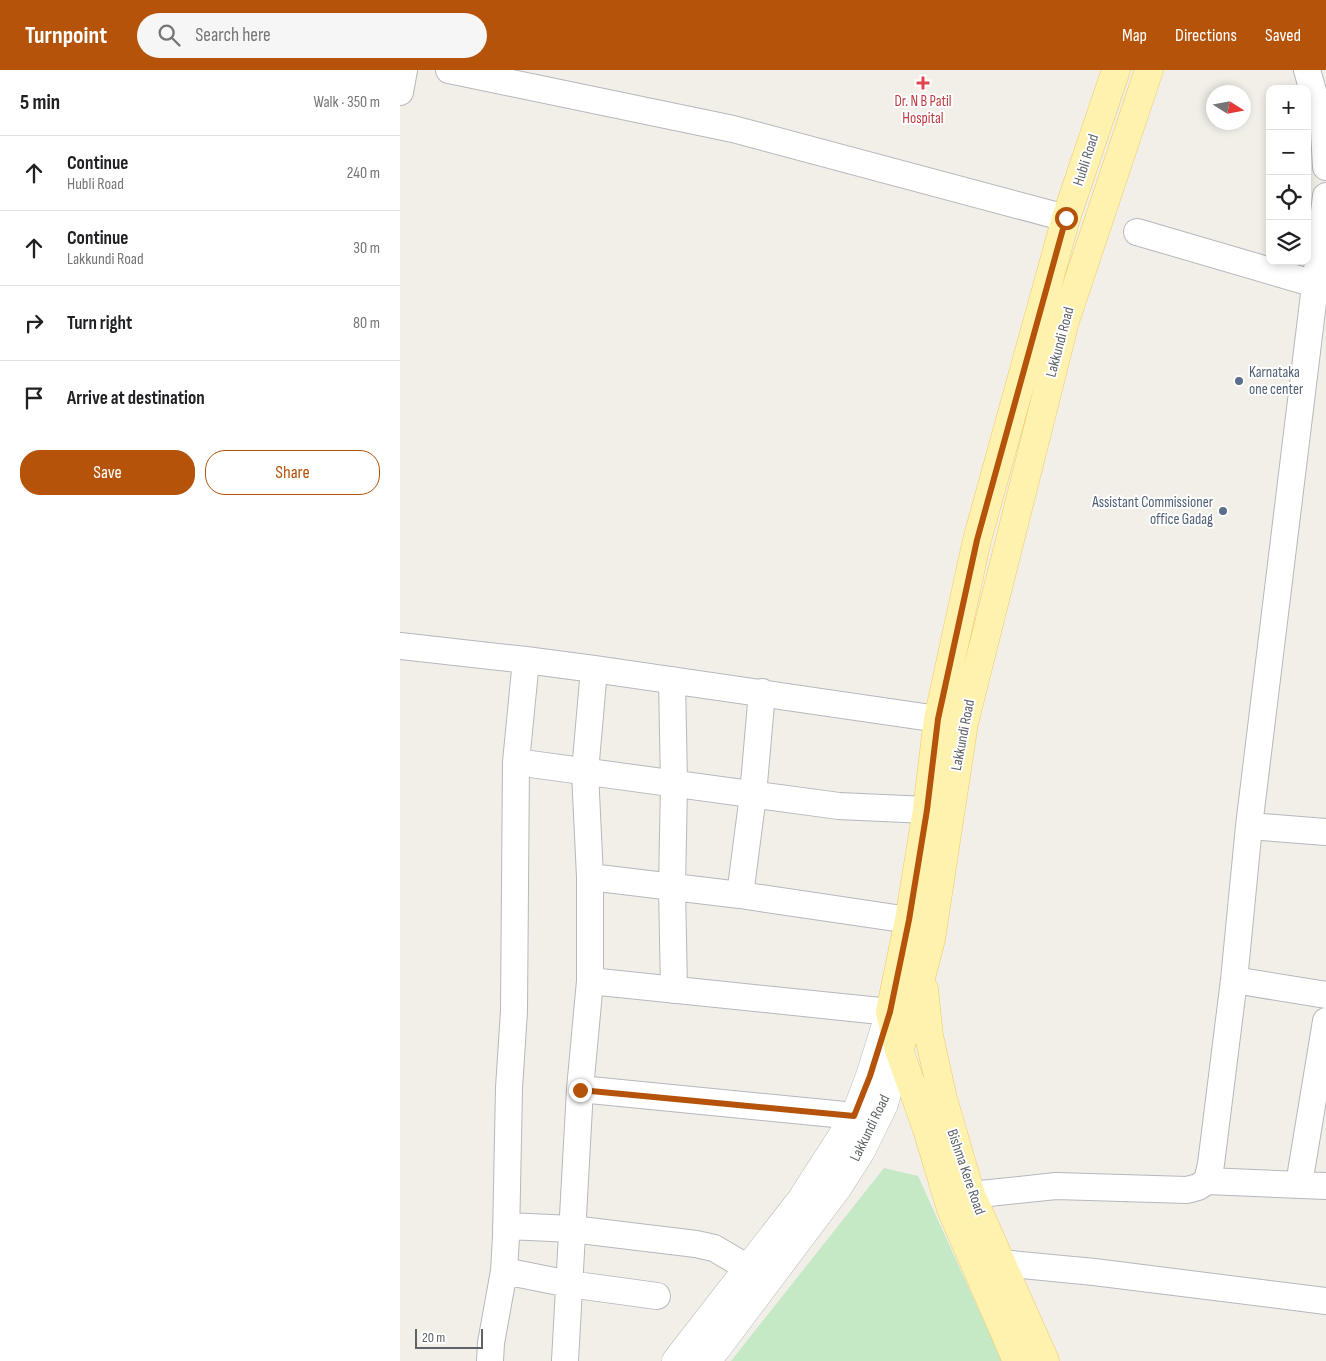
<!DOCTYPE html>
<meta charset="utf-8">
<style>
:root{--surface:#fff;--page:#f6f6f6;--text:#202124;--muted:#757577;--line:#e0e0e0;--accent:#b45309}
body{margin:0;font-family:"Sofia Sans Condensed",sans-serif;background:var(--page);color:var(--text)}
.controls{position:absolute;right:15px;top:15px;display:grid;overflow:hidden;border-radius:10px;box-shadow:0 2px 8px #0003}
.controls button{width:45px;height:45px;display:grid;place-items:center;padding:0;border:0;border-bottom:1px solid var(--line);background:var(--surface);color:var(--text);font:25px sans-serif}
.compass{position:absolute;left:806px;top:15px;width:45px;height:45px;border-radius:50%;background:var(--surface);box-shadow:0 2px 8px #0003;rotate:101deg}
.scale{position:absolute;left:15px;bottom:12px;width:68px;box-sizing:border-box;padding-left:5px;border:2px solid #5f6368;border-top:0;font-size:14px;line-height:18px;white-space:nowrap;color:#5f6368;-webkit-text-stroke:4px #fff;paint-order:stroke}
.stop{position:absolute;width:15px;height:15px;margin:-11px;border:4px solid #b45309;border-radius:50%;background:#fff}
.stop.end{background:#b45309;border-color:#fff;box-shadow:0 1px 5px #0008}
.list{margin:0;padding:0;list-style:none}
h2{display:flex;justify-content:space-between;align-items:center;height:65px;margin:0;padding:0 20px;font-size:21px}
h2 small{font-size:16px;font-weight:400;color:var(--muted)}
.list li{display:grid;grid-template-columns:32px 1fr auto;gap:15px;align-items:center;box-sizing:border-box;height:75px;padding:0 20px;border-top:1px solid var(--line)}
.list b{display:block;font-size:19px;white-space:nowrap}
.list p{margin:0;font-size:16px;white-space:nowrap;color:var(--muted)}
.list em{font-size:16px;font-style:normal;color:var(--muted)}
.actions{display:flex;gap:10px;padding:15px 20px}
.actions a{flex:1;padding:11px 0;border:1px solid var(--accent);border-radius:20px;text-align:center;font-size:18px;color:var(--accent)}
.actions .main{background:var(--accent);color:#fff}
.icon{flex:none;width:28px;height:28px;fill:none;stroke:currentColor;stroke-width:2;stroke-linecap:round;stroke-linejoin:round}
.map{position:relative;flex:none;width:926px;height:1291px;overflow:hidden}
header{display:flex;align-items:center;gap:30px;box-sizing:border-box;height:70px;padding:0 25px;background:var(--accent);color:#fff}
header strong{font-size:24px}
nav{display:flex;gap:28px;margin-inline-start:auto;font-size:18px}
.search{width:350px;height:45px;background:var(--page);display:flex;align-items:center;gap:12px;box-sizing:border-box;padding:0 18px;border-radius:28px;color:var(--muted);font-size:19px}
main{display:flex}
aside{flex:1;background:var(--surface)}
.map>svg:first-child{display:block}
</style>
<header>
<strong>Turnpoint</strong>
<div class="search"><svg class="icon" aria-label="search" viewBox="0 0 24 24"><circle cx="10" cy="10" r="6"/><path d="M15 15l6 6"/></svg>Search here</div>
<nav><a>Map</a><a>Directions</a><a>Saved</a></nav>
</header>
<main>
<aside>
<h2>5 min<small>Walk · 350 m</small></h2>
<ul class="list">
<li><svg class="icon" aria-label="ahead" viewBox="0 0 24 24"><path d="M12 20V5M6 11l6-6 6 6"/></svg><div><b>Continue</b><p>Hubli Road</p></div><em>240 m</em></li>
<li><svg class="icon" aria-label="ahead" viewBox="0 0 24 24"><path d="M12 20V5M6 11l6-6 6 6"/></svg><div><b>Continue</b><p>Lakkundi Road</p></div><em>30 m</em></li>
<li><svg class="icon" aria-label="right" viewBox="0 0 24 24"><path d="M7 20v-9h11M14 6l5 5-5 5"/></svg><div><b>Turn right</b></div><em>80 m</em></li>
<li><svg class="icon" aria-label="arrive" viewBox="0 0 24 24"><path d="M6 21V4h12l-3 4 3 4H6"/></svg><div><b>Arrive at destination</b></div></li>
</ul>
<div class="actions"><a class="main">Save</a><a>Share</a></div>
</aside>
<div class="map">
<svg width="926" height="1291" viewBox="0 0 926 1291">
<rect width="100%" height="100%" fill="#f1efe8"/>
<path fill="#c5e8c5" d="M 484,1098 L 518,1106 L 602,1291 L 331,1291 Z"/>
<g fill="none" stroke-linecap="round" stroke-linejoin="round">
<defs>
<path id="street" d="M 49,0 L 333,59 L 666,148
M 907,0 L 924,60 L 926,97
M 0,22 L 4,0
M 737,162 L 915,214
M 0,576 L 126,590 L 194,599 L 538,649
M 272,610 L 274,714 L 272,817 L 274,920
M 116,692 L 439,736 L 527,740
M 849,756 L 926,762
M 190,807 L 340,825 L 509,850
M 340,825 L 353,725 L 362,622
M 834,910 L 926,925
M 190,911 L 490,942
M 180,1019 L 455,1046
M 807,1111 L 811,1094 L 834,910 L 849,756 L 926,126
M 899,1114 L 926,951
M 571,1125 L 656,1116 L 787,1120 L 798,1117 L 807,1111 L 926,1116
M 106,1156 L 172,1159 L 296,1174 L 314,1178 L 348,1198
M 601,1193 L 694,1202 L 926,1231
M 104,1201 L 169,1214 L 257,1226
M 90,1291 L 91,1273 L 104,1201 L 106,1167 L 109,1018 L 114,941 L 116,692 L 126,590
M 165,1291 L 180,1019 L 190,911 L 190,807 L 185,702 L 194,599"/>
<path id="secondary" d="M 276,1291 L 401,1130 L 455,1046 L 470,1006 L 490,942
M 306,1291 L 317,1278 L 438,1117 L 461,1081 L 484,1034 L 499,980"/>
<path id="primary" d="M 524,919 L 529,966 L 543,1029 L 571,1125 L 645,1291
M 499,980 L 512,942 L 531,869 L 564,653 L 665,251 L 749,0
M 617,1291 L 551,1139 L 527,1059 L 499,980 L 490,942 L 509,850 L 527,740 L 538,649 L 577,470 L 666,148 L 716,0"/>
</defs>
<use href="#street" stroke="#b5b8bc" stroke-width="28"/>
<use href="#secondary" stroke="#b6babf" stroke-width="29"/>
<use href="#primary" stroke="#f2c960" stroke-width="29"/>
<use href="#street" stroke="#fff" stroke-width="26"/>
<use href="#secondary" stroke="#fff" stroke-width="28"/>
<use href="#primary" stroke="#fff2af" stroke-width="28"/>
</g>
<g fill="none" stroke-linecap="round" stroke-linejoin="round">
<path stroke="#b45309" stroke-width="6" d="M 180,1020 L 454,1046 L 470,1006 L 490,942 L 509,850 L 527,740 L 538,649 L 577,470 L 666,148"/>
</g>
<path fill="#e0444e" stroke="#fff" stroke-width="2" d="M520.5 5.5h5v5h5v5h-5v5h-5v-5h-5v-5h5z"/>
<g fill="#5c6f8a" stroke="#fff" stroke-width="2">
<circle cx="839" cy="311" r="5"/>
<circle cx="823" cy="441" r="5"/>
</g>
<g text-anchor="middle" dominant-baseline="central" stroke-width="4" stroke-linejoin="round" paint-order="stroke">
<g font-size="15" fill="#be3a42" stroke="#fff">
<text x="523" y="31">Dr. N B Patil<tspan x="523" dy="17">Hospital</tspan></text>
</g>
<g font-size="15" fill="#5f6368" stroke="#fff">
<text transform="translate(686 90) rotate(-72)">Hubli Road</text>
<text transform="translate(660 272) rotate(-75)">Lakkundi Road</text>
<text transform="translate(563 665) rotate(-79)">Lakkundi Road</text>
<text transform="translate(470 1058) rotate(-64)">Lakkundi Road</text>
<text transform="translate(566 1102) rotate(71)">Bishma Kere Road</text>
</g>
<g font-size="15" fill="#4e5e75" stroke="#fff" text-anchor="start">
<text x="849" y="302">Karnataka<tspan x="849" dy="17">one center</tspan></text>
<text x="813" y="432" text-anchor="end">Assistant Commissioner<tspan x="813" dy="17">office Gadag</tspan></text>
</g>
</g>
</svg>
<div class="controls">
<button>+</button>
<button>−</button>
<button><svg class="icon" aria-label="locate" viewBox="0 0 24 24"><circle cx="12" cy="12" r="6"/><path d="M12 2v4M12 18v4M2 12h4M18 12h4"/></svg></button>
<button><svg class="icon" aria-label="layers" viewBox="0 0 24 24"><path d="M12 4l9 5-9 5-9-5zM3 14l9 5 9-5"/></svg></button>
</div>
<svg class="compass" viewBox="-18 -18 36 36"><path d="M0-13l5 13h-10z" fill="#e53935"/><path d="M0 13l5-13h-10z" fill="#757577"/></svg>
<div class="scale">20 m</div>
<div class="stop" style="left:666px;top:148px"></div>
<div class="stop end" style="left:180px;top:1020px"></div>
</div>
</main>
